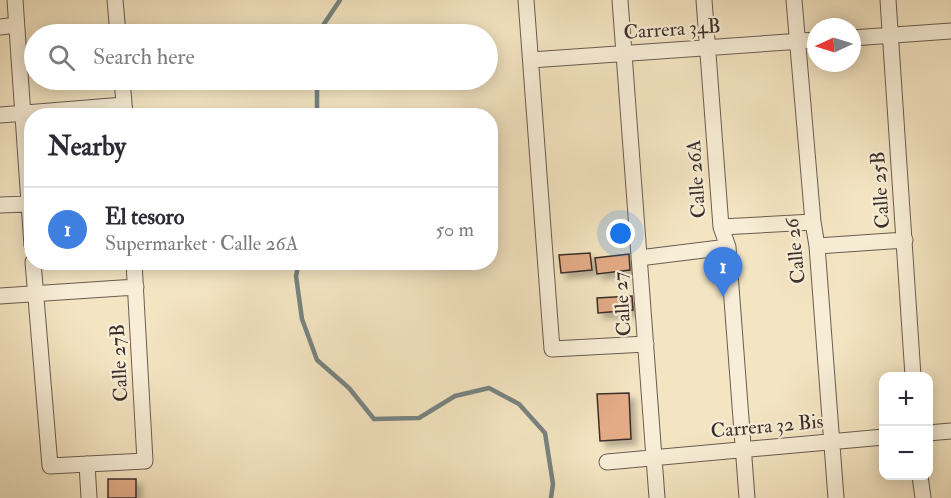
<!DOCTYPE html>
<meta charset="utf-8">
<style>
:root{--surface:#fff;--page:#f2f2f3;--text:#2b2b33;--muted:#7c7c81;--line:#e1e1e2;--accent:#8f2418}
body{margin:0;font-family:"IM FELL Double Pica",serif;background:var(--page);color:var(--text)}
.controls{position:absolute;right:18px;bottom:18px;display:grid;overflow:hidden;border-radius:12px;box-shadow:0 3px 15px #0003}
.controls button{width:54px;height:54px;display:grid;place-items:center;padding:0;border:0;border-bottom:2px solid var(--line);background:var(--surface);color:var(--text);font:30px sans-serif}
.compass{position:absolute;left:807px;top:18px;width:54px;height:54px;border-radius:50%;background:var(--surface);box-shadow:0 3px 15px #0003;rotate:266deg}
.you{position:absolute;left:621px;top:234px;width:21px;height:21px;margin:-15px;border:4px solid #fff;border-radius:50%;background:#1a73e8;box-shadow:0 0 0 9px #1a73e833}
.badge{display:grid;place-items:center;width:39px;height:39px;border-radius:50%;background:var(--accent);color:#fff;font-size:20px;font-weight:700}
.pin{position:absolute;translate:-50% -50px;filter:drop-shadow(0 2px 3px #0008)}
.pin::after{content:'';position:absolute;top:32px;width:21px;height:18px;background:inherit;clip-path:polygon(0 0,100% 0,50% 100%)}
.list{margin:0;padding:0;list-style:none}
h2{display:flex;justify-content:space-between;align-items:center;height:78px;margin:0;padding:0 24px;font-size:26px}
h2 small{font-size:20px;font-weight:400;color:var(--muted)}
.list li{display:grid;grid-template-columns:39px 1fr auto;gap:18px;align-items:center;box-sizing:border-box;height:84px;padding:0 24px;border-top:2px solid var(--line)}
.list b{display:block;font-size:22px;white-space:nowrap}
.list p{margin:0;font-size:20px;white-space:nowrap;color:var(--muted)}
.list em{font-size:20px;font-style:normal;color:var(--muted)}
.icon{flex:none;width:33px;height:33px;fill:none;stroke:currentColor;stroke-width:2;stroke-linecap:round;stroke-linejoin:round}
.map{position:relative;flex:none;width:951px;height:498px;overflow:hidden}
.search{position:absolute;background:var(--surface);box-shadow:0 3px 15px #0003;left:24px;top:24px;width:474px;height:66px;display:flex;align-items:center;gap:15px;box-sizing:border-box;padding:0 21px;border-radius:33px;color:var(--muted);font-size:22px}
.panel{position:absolute;background:var(--surface);box-shadow:0 3px 15px #0003;left:24px;top:108px;width:474px;height:162px;border-radius:24px}
.map>svg:first-child{display:block}
</style>
<div class="map">
<svg width="951" height="498" viewBox="0 0 951 498">
<defs>
<filter id="shadow"><feDropShadow dx="5.5" dy="5.5" stdDeviation="3" flood-color="#0004"/></filter>
</defs>
<rect width="100%" height="100%" fill="#f4e5c2"/>
<filter id="stains"><feTurbulence type="fractalNoise" baseFrequency=".00333" numOctaves="4"/><feColorMatrix values="0 0 0 0 .2 0 0 0 0 .09 0 0 0 0 .02 0 0 0 .5 -.17"/></filter>
<radialGradient id="worn" r=".72"><stop offset=".6" stop-color="#630" stop-opacity="0"/><stop offset="1" stop-color="#630" stop-opacity=".3"/></radialGradient>
<g fill="none" stroke-linecap="round" stroke-linejoin="round">
<path stroke="#778481" stroke-width="4.5" d="M 321,34 L 322,27 L 340,0
M 317,80 L 317,111 L 322,116
M 299,262 L 296,276 L 302,319 L 317,360 L 349,388 L 374,419 L 419,418 L 455,396 L 489,388 L 519,404 L 545,433 L 553,484 L 551,498"/>
</g>
<path fill="#e3ab86" stroke="#3c2f2b" stroke-width="1.5" filter="url(#shadow)" d="M 590,253 L 592,270 L 561,273 L 559,255 Z
M 629,254 L 630,270 L 597,274 L 595,258 Z
M 632,296 L 633,310 L 598,313 L 597,298 Z
M 629,393 L 631,439 L 600,441 L 597,394 Z
M 108,479 L 136,479 L 136,498 L 108,498 Z"/>
<g fill="none" stroke-linecap="round" stroke-linejoin="round">
<defs>
<path id="minor" d="M 15,0 L 32,246
M 115,0 L 118,34
M 526,0 L 552,349 L 646,344
M 620,0 L 657,498
M 704,0 L 721,227 L 728,247 L 747,498
M 794,0 L 813,222 L 817,246 L 836,498
M 888,0 L 913,376
M 0,27 L 16,25
M 852,38 L 951,31
M 531,60 L 816,40
M 122,80 L 125,115
M 0,115 L 124,105
M 0,205 L 28,204
M 721,227 L 813,222
M 817,246 L 905,240
M 639,258 L 728,247
M 33,262 L 50,466 L 145,461 L 134,262
M 0,296 L 136,287
M 928,433 L 951,431
M 607,462 L 884,437
M 87,464 L 89,498
M 920,476 L 923,498"/>
</defs>
<use href="#minor" stroke="#6a5c51" stroke-width="17"/>
<use href="#minor" stroke="#f8eed7" stroke-width="15"/>
</g>
<g text-anchor="middle" dominant-baseline="central" stroke-width="4.5" stroke-linejoin="round" paint-order="stroke">
<g font-size="20" fill="#3c2f2b" stroke="#f8eed7">
<text transform="translate(672 29) rotate(-4)">Carrera 34B</text>
<text transform="translate(696 179) rotate(-94)">Calle 26A</text>
<text transform="translate(880 190) rotate(-94)">Calle 25B</text>
<text transform="translate(795 251) rotate(-96)">Calle 26</text>
<text transform="translate(622 304) rotate(-94)">Calle 27</text>
<text transform="translate(119 363) rotate(-93)">Calle 27B</text>
<text transform="translate(767 426) rotate(-5)">Carrera 32 Bis</text>
</g>
</g>
<rect width="100%" height="100%" filter="url(#stains)"/>
<rect width="100%" height="100%" fill="url(#worn)"/>
</svg>
<div class="controls">
<button>+</button>
<button>−</button>
</div>
<svg class="compass" viewBox="-18 -18 36 36"><path d="M0-13l5 13h-10z" fill="#e53935"/><path d="M0 13l5-13h-10z" fill="#7c7c81"/></svg>
<div class="you"></div>
<div class="pin badge" style="left:723px;top:297px;background:#3f7fe0">1</div>
<div class="search"><svg class="icon" aria-label="search" viewBox="0 0 24 24"><circle cx="10" cy="10" r="6"/><path d="M15 15l6 6"/></svg>Search here</div>
<section class="panel">
<h2>Nearby<small></small></h2>
<ul class="list">
<li><span class="badge" style="background:#3f7fe0">1</span><div><b>El tesoro</b><p>Supermarket · Calle 26A</p></div><em>50 m</em></li>
</ul>
</section>
</div>
